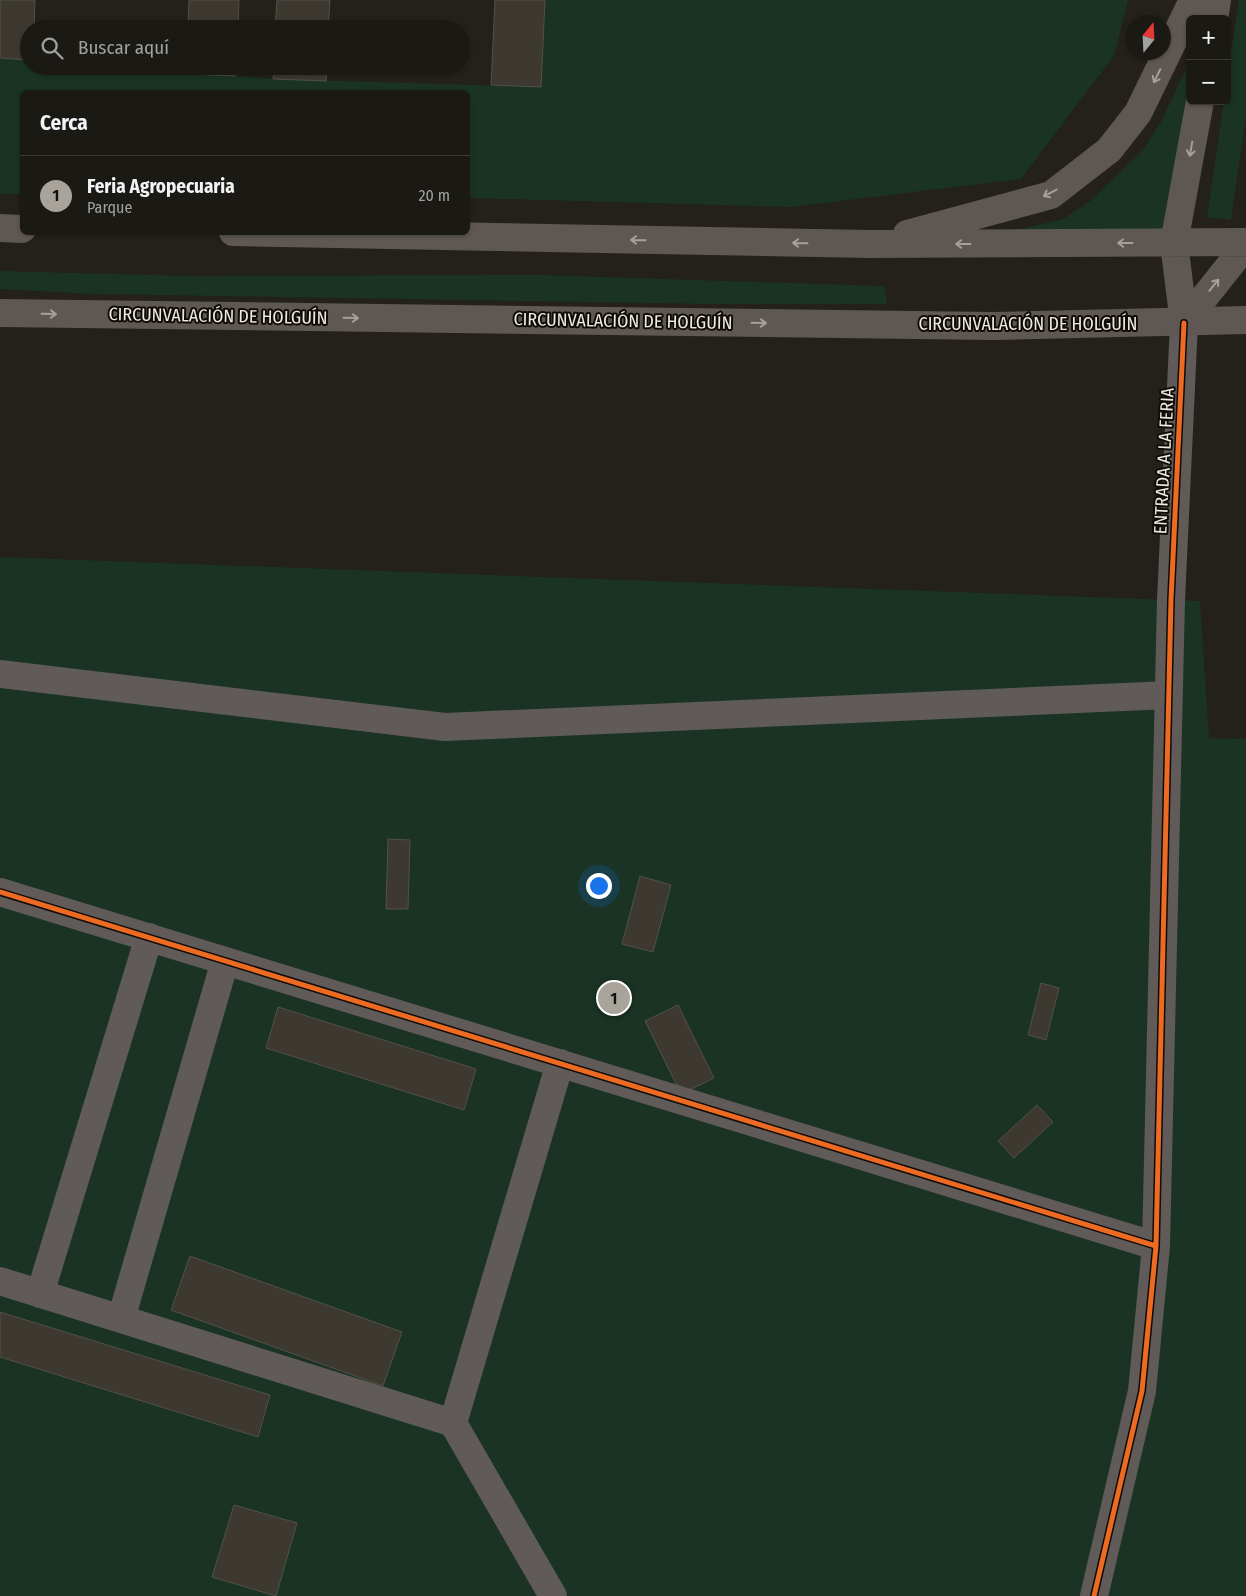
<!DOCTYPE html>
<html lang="es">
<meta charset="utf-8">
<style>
:root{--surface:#1b1914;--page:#24221d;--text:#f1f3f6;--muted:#a0a0a0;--line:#393834;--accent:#a8a49b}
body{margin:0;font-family:"Fira Sans Condensed",sans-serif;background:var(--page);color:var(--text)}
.controls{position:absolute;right:15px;top:15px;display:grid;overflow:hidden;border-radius:8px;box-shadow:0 1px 4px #0004}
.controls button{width:45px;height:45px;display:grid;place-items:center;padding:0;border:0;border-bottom:1px solid var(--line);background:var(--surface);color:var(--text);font:25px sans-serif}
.compass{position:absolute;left:1126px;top:15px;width:45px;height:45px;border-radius:50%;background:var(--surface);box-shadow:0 1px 4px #0004;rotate:18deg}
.you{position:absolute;left:598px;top:885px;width:18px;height:18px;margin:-12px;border:4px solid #fff;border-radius:50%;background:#1a73e8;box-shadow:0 0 0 8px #1a73e833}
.badge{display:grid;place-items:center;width:32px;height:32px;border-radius:50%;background:var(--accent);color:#111;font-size:16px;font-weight:700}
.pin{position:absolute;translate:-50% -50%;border:2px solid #fff;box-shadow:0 1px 5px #0006}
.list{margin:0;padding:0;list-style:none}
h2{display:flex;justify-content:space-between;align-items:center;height:65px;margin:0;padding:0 20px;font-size:21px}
h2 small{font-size:16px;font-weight:400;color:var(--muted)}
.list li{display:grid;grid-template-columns:32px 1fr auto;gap:15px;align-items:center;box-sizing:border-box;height:80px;padding:0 20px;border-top:1px solid var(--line)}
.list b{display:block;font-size:19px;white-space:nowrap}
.list p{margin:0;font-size:16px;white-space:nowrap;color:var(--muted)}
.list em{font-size:16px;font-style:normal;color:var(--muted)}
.icon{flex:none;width:28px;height:28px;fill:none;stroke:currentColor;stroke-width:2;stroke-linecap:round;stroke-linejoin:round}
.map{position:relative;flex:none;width:1246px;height:1596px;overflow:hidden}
.search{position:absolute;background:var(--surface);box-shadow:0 1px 4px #0004;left:20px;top:20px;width:450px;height:55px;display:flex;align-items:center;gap:12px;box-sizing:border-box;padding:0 18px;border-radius:28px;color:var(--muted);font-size:19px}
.panel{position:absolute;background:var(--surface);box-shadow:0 1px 4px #0004;left:20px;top:90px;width:450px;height:145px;border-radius:8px}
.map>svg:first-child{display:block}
</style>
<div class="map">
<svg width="1246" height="1596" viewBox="0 0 1246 1596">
<rect width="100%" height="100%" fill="#24211a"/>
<path fill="#1a3324" d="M 545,0 L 1128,0 L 1114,56 L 1021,179 L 791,207 L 468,198 L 468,92 L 22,92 L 22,194 L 0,194 L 0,58 L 29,60 L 29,66 L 101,66 L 273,79 L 540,87 Z
M 1239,0 L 1246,0 L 1246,115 L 1231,220 L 1207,217 L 1224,101 L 1227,101 L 1227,78 Z
M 1190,60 L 1190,101 L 1170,238 L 994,235 L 1063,219 L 1090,201 L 1143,150 L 1162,120 Z
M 0,271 L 190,276 L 543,275 L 884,286 L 887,304 L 712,304 L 94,294 L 0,289 Z
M 0,557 L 1200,601 L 1209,738 L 1246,739 L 1246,1596 L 0,1596 Z"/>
<path fill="#3d3930" stroke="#53504a" d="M 0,0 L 35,0 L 34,29 L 29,29 L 29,60 L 0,58 Z
M 189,0 L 239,0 L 238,29 L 188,29 Z
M 277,0 L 330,0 L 328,29 L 275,29 Z
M 495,0 L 545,0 L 541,87 L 491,85 Z
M 186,66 L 236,66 L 235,76 L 186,74 Z
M 274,66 L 327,66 L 326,81 L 273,79 Z
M 388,839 L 410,840 L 408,909 L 386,909 Z
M 640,876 L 671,885 L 653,952 L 622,944 Z
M 1041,983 L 1059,988 L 1046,1040 L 1028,1035 Z
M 678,1005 L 714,1078 L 681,1094 L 645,1021 Z
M 278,1007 L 476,1069 L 464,1110 L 266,1048 Z
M 1037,1105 L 1053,1122 L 1014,1158 L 998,1141 Z
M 190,1256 L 402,1332 L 383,1386 L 171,1310 Z
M 0,1312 L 270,1395 L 258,1437 L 0,1357 Z
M 234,1505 L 297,1523 L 276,1596 L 212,1577 Z"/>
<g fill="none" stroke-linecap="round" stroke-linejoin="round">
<path stroke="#605a58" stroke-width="28" d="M 0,674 L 445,727 L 1169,695
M 0,892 L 1156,1246
M 0,1281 L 453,1423 L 553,1596
M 40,1294 L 149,937
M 121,1319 L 225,961
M 453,1423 L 560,1063
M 1094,1596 L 1142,1391 L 1156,1246 L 1171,600 L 1184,323"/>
<path stroke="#5e5753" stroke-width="28" d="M 1214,19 L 1217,0
M 0,228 L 22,229
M 233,232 L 869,244 L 1246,242
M 907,234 L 1051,195 L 1109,150 L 1138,113 L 1193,0
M 0,313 L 992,326 L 1246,320
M 1184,323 L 1174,243 L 1200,101
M 1184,323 L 1246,245"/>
<defs>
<path id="cycleway" d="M 0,892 L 1156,1246
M 1094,1596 L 1142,1391 L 1156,1246 L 1171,600 L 1184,323"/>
</defs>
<use href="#cycleway" stroke="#0f0c07" stroke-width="8"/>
<use href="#cycleway" stroke="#ed6a23" stroke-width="5"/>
</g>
<defs><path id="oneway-shaft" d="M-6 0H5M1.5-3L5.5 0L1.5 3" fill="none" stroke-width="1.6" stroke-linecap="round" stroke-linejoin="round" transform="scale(1.25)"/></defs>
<g stroke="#a6a09a">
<use href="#oneway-shaft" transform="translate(1157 76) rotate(116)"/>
<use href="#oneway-shaft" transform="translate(1191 149) rotate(100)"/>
<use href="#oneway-shaft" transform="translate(1050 193) rotate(153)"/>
<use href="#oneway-shaft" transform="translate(638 240) rotate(-179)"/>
<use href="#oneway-shaft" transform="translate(800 243) rotate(-179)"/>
<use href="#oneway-shaft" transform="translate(1125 243) rotate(180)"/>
<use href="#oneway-shaft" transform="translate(963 244) rotate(180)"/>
<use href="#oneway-shaft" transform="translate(1214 285) rotate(-51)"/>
<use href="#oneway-shaft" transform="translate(49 314) rotate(1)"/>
<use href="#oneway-shaft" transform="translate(351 318) rotate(1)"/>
<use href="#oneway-shaft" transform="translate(759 323) rotate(1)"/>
</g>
<g text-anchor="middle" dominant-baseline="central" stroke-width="4" stroke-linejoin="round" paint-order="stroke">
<g font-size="18" fill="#efeae1" stroke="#0f0c07">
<text transform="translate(218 316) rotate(1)">CIRCUNVALACIÓN DE HOLGUÍN</text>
<text transform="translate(623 321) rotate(1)">CIRCUNVALACIÓN DE HOLGUÍN</text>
<text x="1028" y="324">CIRCUNVALACIÓN DE HOLGUÍN</text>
<text transform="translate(1164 461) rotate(-87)">ENTRADA A LA FERIA</text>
</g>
</g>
</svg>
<div class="controls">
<button>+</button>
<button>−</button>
</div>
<svg class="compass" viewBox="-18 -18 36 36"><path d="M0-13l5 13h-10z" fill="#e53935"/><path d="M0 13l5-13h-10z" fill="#a0a0a0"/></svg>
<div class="you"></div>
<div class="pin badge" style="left:614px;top:998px">1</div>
<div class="search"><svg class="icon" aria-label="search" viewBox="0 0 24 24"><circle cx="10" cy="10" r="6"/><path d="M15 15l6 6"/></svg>Buscar aquí</div>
<section class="panel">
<h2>Cerca<small></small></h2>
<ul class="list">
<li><span class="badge">1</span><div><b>Feria Agropecuaria</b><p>Parque</p></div><em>20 m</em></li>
</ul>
</section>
</div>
